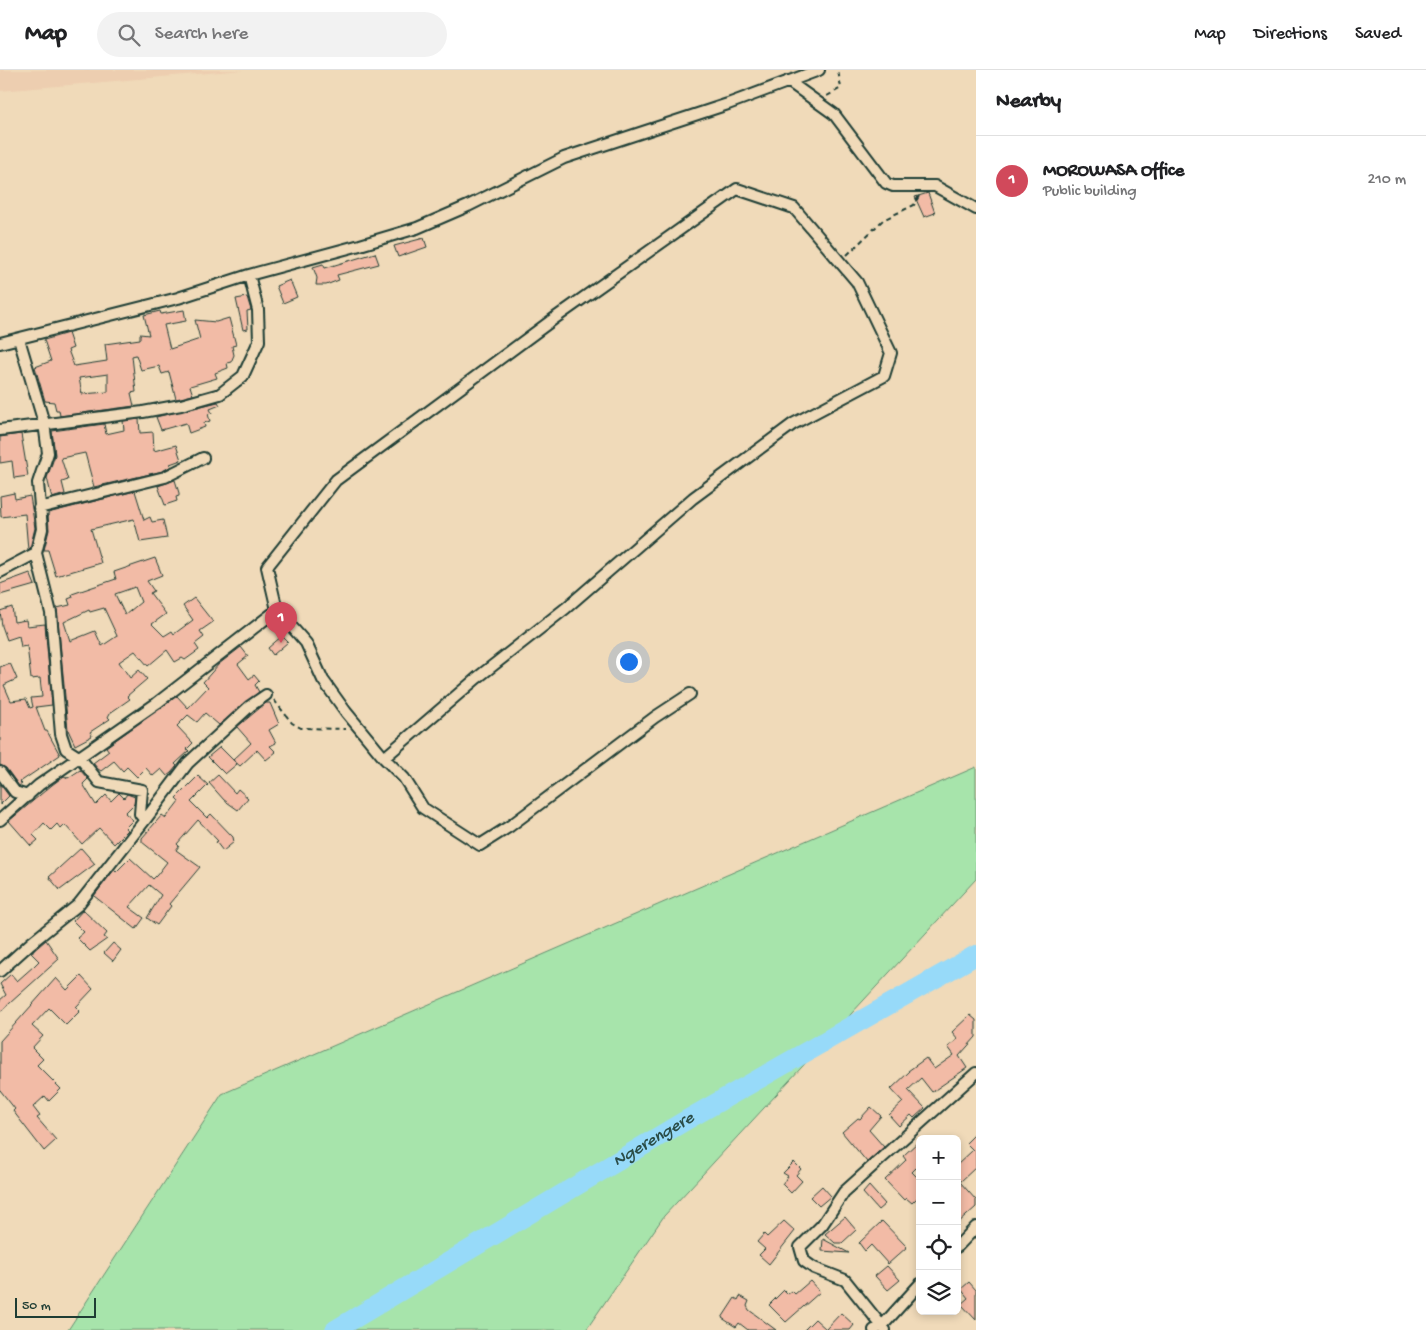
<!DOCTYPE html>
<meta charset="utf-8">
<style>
:root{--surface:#fff;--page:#f2f2f2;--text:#202124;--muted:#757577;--line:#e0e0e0;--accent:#d1495b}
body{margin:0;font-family:"Gochi Hand",sans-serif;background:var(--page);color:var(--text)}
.controls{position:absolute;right:15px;bottom:15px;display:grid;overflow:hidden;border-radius:8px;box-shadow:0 2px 8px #0003}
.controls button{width:45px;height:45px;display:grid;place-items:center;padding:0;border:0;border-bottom:1px solid var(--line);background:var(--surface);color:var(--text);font:25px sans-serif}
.scale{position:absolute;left:15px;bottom:12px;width:81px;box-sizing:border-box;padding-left:5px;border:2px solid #1f3d34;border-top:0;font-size:14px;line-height:18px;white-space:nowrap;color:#1f3d34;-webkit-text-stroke:4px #f0dab9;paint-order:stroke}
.you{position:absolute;left:628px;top:591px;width:18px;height:18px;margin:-12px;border:4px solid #fff;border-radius:50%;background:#1a73e8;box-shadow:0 0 0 8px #1a73e833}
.badge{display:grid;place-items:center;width:32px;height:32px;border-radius:50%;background:var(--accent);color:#fff;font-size:16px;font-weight:700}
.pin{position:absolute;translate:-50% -41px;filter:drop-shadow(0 1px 2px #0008)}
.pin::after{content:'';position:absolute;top:26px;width:18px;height:15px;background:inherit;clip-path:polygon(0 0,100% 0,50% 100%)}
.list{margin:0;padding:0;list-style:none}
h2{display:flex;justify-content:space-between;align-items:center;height:65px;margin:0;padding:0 20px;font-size:21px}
h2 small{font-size:16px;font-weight:400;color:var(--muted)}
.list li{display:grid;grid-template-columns:32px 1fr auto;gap:15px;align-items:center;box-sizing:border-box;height:90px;padding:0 20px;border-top:1px solid var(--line)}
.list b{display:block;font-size:19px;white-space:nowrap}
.list p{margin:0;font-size:16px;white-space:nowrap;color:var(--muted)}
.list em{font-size:16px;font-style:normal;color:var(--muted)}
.icon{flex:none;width:28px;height:28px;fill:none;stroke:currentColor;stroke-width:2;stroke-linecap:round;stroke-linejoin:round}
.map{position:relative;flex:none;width:976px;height:1260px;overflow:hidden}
header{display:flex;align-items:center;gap:30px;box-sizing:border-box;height:70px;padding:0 25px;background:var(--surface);border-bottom:1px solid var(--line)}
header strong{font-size:24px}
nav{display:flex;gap:28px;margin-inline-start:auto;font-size:18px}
.search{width:350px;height:45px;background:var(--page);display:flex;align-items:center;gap:12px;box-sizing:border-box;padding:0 18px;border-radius:28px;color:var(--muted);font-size:19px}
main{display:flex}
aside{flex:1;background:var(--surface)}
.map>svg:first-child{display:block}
</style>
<header>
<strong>Map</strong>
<div class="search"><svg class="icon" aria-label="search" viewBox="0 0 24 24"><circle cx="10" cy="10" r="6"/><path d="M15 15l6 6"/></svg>Search here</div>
<nav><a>Map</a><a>Directions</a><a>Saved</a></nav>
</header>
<main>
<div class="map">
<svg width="976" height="1260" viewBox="0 0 976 1260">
<rect width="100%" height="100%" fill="#f0dab9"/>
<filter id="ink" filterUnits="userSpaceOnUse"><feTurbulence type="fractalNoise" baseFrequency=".02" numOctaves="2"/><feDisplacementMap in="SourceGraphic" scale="10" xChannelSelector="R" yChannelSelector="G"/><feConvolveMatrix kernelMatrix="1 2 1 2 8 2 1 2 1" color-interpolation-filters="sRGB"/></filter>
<g filter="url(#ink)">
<path fill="#edceb0" d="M 0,0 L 243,0 L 0,21 Z"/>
<path fill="#a7e4ab" stroke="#639070" d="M 976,697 L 976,809 L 664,1146 L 586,1260 L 68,1260 L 222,1024 Z"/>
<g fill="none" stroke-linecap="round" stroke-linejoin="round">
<path stroke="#97daf9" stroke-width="20" id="s1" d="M 335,1260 L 683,1052 L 976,885"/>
</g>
<path fill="#f2bba6" stroke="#1f3d34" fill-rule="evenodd" d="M 928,123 L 935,143 L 924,147 L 915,127 Z
M 424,168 L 427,177 L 398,187 L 394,176 Z
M 375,183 L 379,194 L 337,205 L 339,210 L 326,215 L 316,215 L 317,208 L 313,197 L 323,194 L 325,198 Z
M 290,210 L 297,227 L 283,233 L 276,216 Z
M 247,227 L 251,240 L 247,241 L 248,259 L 243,260 L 236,229 Z
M 184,240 L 186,251 L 164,255 L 170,279 L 200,269 L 195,250 L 216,252 L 229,248 L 236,275 L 232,276 L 234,285 L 231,292 L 227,293 L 228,298 L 215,303 L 217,308 L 190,316 L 193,325 L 176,329 L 169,302 L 162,304 L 159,296 L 141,300 L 136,285 L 132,286 L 136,322 L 131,323 L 134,336 L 60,346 L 59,340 L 56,340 L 54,332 L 45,331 L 35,297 L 51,291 L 44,270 L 68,263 L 73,278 L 68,280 L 74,296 L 107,291 L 105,274 L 140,269 L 140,264 L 149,265 L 144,245 L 160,241 L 161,244 ZM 108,304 L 108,322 L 82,324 L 79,308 Z
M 218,332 L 220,335 L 210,339 L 212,343 L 208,344 L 210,351 L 204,353 L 205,357 L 189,363 L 186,353 L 161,360 L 156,347 Z
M 139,349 L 140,363 L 153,362 L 154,381 L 176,375 L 181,390 L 170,394 L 171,396 L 163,401 L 94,417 L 85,383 L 61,388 L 68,410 L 62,412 L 65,424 L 52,428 L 47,408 L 55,385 L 52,361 L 104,354 L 106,364 L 124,360 L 123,351 Z
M 21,364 L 28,406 L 14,408 L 12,391 L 0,393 L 0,367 Z
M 175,410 L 179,423 L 179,426 L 176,427 L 177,431 L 165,435 L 158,416 Z
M 135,421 L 144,450 L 150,447 L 152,452 L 163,450 L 167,468 L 140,472 L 134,449 L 91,459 L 101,493 L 56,506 L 48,480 L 44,480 L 49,460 L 48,443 Z
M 14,423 L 15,429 L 30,426 L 35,458 L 30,478 L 28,480 L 25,444 L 1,447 L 0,426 Z
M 155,488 L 162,505 L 147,511 L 154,521 L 150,523 L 166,544 L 152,554 L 164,566 L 172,561 L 174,564 L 193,550 L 183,536 L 194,528 L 213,552 L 200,561 L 204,567 L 195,574 L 199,580 L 185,590 L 182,588 L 175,592 L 167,580 L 148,596 L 135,581 L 119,592 L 130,608 L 139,600 L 147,609 L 127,626 L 130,629 L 110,643 L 108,647 L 110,649 L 90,662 L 92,666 L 75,675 L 68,660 L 57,538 L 70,535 L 68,529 L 73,527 L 72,524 L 116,509 L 114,502 ZM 135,517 L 141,532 L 125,545 L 115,524 ZM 104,538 L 117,566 L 102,576 L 95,561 L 70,571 L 64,552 L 89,540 L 90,542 Z
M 30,503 L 35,515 L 0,525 L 0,514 Z
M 12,537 L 14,552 L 26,550 L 27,556 L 45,554 L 52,635 L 36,637 L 45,661 L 47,661 L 60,685 L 20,712 L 22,714 L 19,716 L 6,698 L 0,695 L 0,597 L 10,593 L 17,609 L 4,615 L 11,631 L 26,629 L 30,638 L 33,637 L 31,628 L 42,627 L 40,608 L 31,609 L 27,576 L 21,577 L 19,566 L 7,570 L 2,556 L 0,541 Z
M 282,566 L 288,572 L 273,585 L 268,578 Z
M 241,577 L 248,586 L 238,594 L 249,609 L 254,605 L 259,611 L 255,615 L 259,622 L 219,655 L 205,643 L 197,652 L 188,645 L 177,656 L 193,673 L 187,679 L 189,681 L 175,694 L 177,696 L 171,703 L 167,706 L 161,699 L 153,706 L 146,698 L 137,707 L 127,697 L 123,701 L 114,691 L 101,701 L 98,699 L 93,693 L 109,681 L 106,677 L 177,626 L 188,638 L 208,617 L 203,612 L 219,594 Z
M 266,633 L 270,633 L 279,654 L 269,660 L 276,673 L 270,676 L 276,682 L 266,690 L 257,680 L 240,696 L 233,690 L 251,673 L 237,657 Z
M 220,677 L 237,694 L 225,704 L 208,687 Z
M 80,700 L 88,709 L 83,714 L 96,735 L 106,725 L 111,731 L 119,723 L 124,728 L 127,724 L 135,727 L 134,734 L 125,743 L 133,750 L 125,758 L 128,760 L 114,774 L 99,758 L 82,774 L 65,755 L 61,759 L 57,754 L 51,760 L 44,753 L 33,765 L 38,770 L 31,776 L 9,751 L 52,715 L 64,706 L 68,708 Z
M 218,705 L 235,723 L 238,719 L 248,728 L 238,740 L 224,730 L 209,713 Z
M 198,706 L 208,715 L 191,732 L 207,748 L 211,744 L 233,767 L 234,772 L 223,781 L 216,772 L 218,771 L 198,750 L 177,774 L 179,776 L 176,780 L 200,797 L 169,834 L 171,836 L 157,855 L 147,848 L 161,825 L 149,815 L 129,837 L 144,848 L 136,859 L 94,826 L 114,800 L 116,802 L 130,788 L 153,809 L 157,805 L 167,792 L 142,772 L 142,768 L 162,745 L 166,748 L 179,731 L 176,728 Z
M 0,714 L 9,726 L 0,735 Z
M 81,778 L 95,794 L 60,820 L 49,807 Z
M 83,840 L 107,863 L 104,867 L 107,869 L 90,881 L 77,868 L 84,862 L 73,851 Z
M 46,870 L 59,889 L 0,942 L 0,930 L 6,925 L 0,914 L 11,904 L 17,911 L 34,896 L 39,891 L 31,883 Z
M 113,873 L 121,880 L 113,891 L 104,883 Z
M 81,906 L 93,919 L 76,937 L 80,941 L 66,955 L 49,938 L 32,956 L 43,966 L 32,978 L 43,989 L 37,995 L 61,1019 L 49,1031 L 45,1026 L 33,1037 L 40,1046 L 37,1048 L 56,1070 L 44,1081 L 13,1041 L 15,1039 L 0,1020 L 0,971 L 56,908 L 67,920 Z
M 970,945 L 976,950 L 976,967 L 959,986 L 967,998 L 932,1022 L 921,1008 L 908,1020 L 925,1038 L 914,1048 L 911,1045 L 899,1056 L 889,1045 L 903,1032 L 891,1019 L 909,1002 L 908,1001 L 926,988 L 934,999 L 954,985 L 948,977 L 958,969 L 952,962 Z
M 871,1037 L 881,1046 L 869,1060 L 884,1077 L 867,1092 L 842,1062 L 858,1048 L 860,1049 Z
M 976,1063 L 976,1097 L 960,1112 L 976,1130 L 976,1137 L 957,1154 L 957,1095 L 973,1080 L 966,1073 Z
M 920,1070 L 920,1094 L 912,1102 L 920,1110 L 920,1125 L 912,1133 L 906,1128 L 904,1130 L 885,1110 L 906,1090 L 903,1086 Z
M 794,1092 L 801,1099 L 796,1105 L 802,1111 L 791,1123 L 782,1114 L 788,1106 L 783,1103 Z
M 822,1116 L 831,1126 L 819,1136 L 810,1127 Z
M 869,1116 L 885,1134 L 878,1140 L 863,1123 Z
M 845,1147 L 856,1160 L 842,1173 L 835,1173 L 825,1164 Z
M 784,1151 L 795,1161 L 769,1194 L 759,1185 L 765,1179 L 757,1172 L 764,1164 L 767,1167 Z
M 882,1151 L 907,1177 L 888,1194 L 871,1175 L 865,1181 L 859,1173 Z
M 823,1169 L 849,1183 L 822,1181 Z
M 887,1196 L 900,1210 L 888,1220 L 875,1206 Z
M 810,1211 L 820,1222 L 786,1252 L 769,1235 L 784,1220 L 788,1224 L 792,1221 L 795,1224 Z
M 969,1212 L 976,1220 L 976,1250 L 961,1234 L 968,1228 L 961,1219 Z
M 740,1226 L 749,1231 L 747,1236 L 749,1240 L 776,1260 L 748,1260 L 739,1253 L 736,1257 L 722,1248 L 735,1228 L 738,1230 Z
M 841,1243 L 854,1255 L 850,1260 L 804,1260 L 815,1249 L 826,1259 Z"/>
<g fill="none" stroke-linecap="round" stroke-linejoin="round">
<defs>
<path id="minor" d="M 788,11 L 834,44 L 886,113 L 893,116 L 935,116 L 976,139
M 0,273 L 178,228 L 249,205 L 360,175 L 417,158 L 468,136 L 564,88 L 728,34 L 819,0
M 0,360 L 143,342 L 181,335 L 220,324 L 243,306 L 259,271 L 258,240 L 249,205
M 39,438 L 165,407 L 203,388
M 0,502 L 36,483
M 277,540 L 267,497 L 336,410 L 555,248 L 737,119 L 794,138 L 857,212 L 891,283 L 884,306 L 793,354 L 693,428 L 566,538 L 477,608 L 384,688
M 0,702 L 15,722 L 28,726
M 0,750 L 39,715 L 157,633 L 277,540 L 306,573 L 323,610 L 346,642 L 384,688 L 404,708 L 423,738 L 480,775 L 510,756 L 655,647 L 690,624
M 145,750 L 188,693 L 250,636 L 266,625
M 0,901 L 31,873 L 78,835 L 145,750 L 140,744 L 142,720 L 99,712 L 80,688 L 66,679 L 61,664 L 51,543 L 36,483 L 42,459 L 38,413 L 48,383 L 44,353 L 19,269
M 957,1177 L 976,1157
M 874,1260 L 883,1255 L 920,1214
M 885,1260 L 845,1210 L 814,1198 L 804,1191 L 800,1177 L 822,1155 L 844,1122 L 976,1003"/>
</defs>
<use href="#minor" stroke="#1f3d34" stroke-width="14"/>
<path stroke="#1f3d34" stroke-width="2" stroke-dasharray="5 4" stroke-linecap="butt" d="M 827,26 L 841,18 L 838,0
M 847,185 L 883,150 L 914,135 L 919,126
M 274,630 L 292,653 L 301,658 L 346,659"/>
<use href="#minor" stroke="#f0dab9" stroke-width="10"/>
</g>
</g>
<g text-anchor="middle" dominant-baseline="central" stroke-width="4" stroke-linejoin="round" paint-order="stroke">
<g font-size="18" font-style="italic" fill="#2b4d48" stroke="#f0dab9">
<text stroke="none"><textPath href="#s1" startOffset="371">Ngerengere</textPath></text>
</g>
</g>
</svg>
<div class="controls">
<button>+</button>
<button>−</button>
<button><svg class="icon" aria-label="locate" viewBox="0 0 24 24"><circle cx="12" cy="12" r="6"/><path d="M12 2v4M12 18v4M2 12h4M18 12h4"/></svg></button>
<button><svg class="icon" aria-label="layers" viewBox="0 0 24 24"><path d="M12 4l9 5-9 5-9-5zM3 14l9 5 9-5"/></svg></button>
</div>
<div class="scale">50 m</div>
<div class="you"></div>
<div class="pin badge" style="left:281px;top:573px">1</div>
</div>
<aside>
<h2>Nearby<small></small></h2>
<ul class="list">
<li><span class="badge">1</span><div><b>MOROWASA Office</b><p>Public building</p></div><em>210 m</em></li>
</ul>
</aside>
</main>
